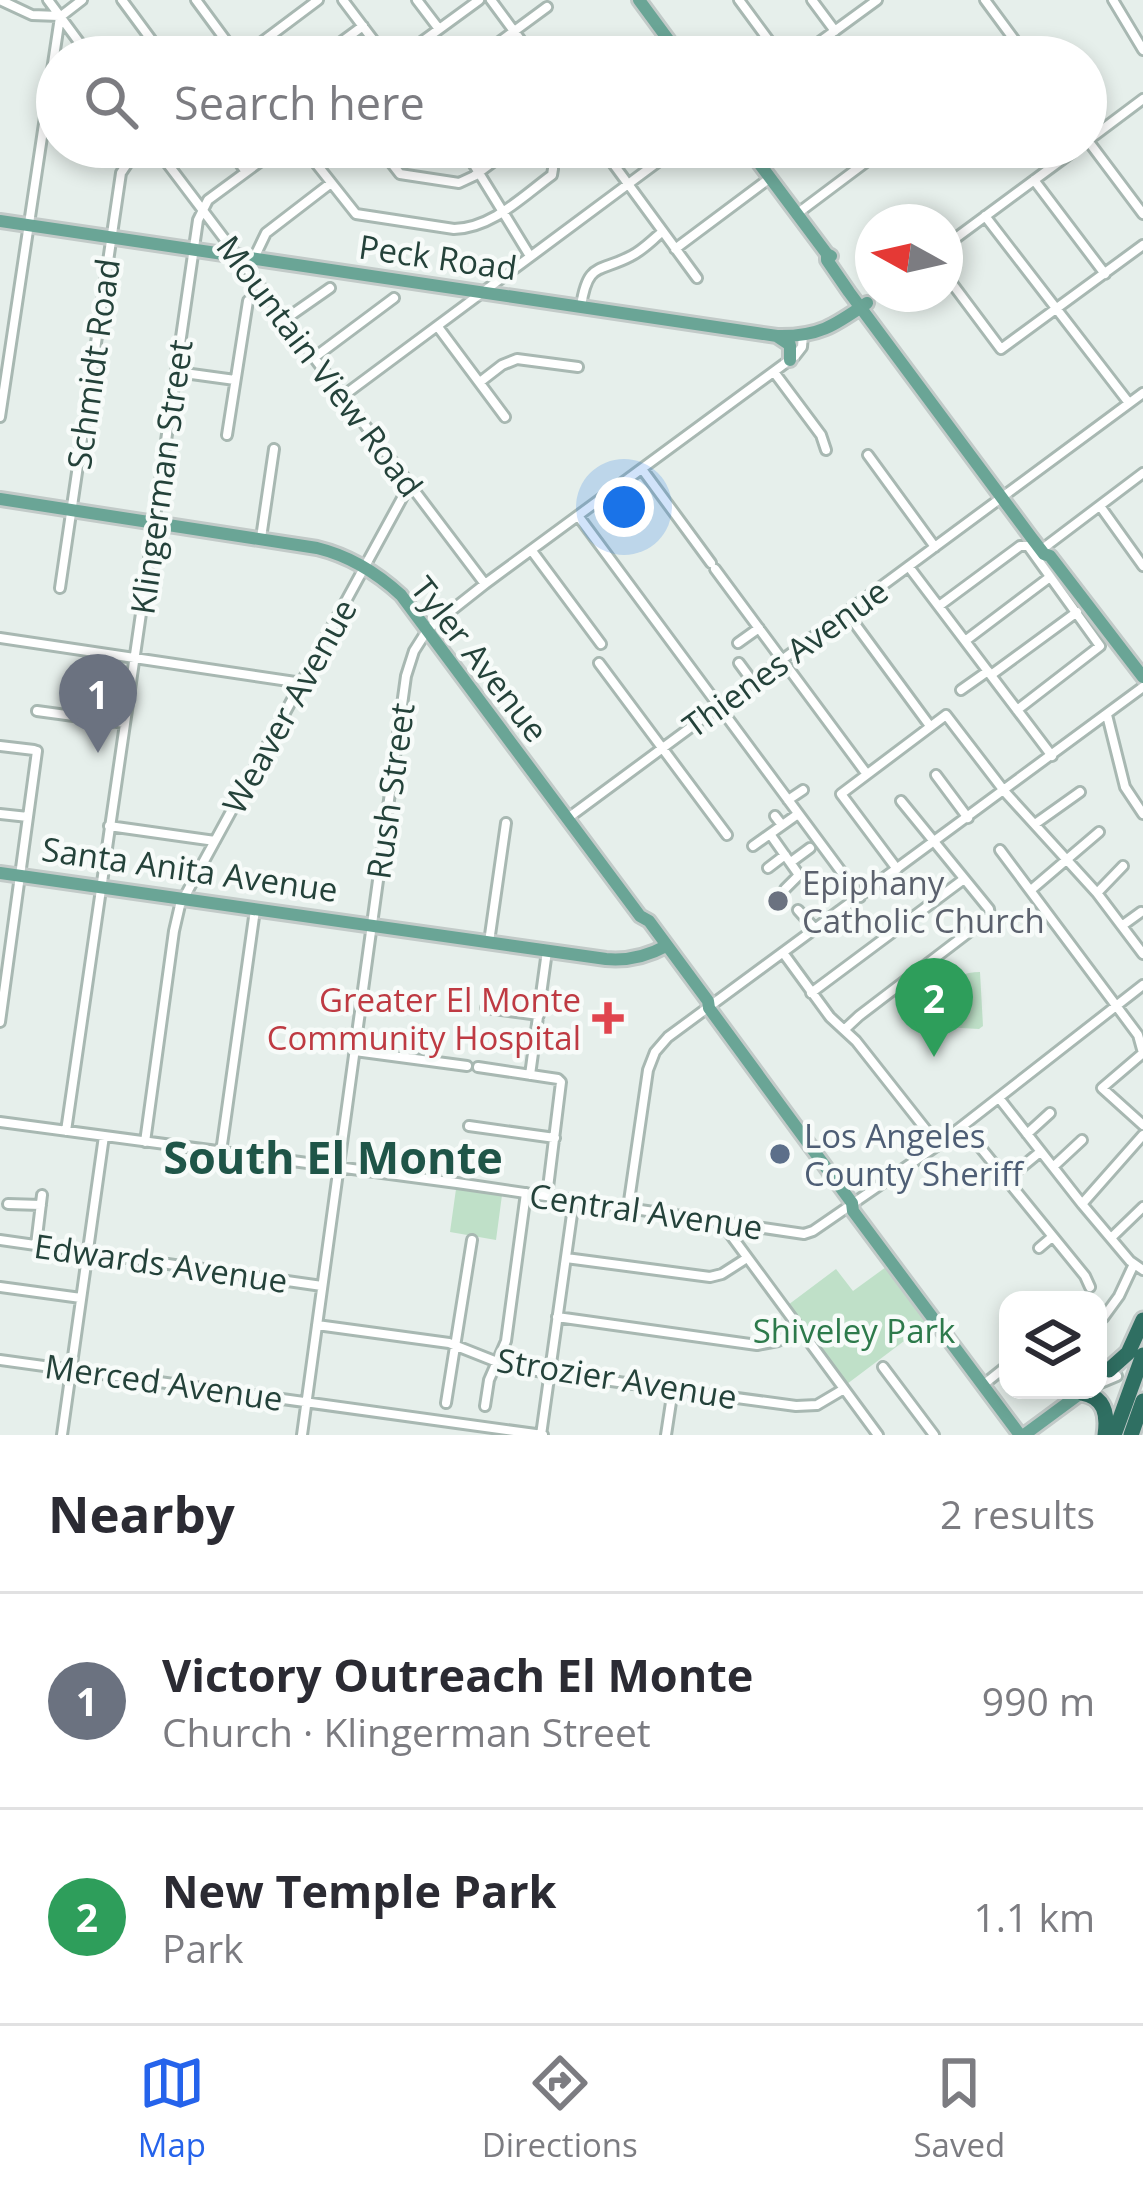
<!DOCTYPE html>
<meta charset="utf-8">
<style>
:root{--surface:#fff;--page:#f2f2f3;--text:#2b2b33;--muted:#7c7c81;--line:#e1e1e2;--accent:#2563eb}
body{margin:0;font-family:"Open Sans",sans-serif;background:var(--page);color:var(--text)}
.controls{position:absolute;right:36px;bottom:36px;display:grid;overflow:hidden;border-radius:24px;box-shadow:0 6px 18px #0003}
.controls button{width:108px;height:108px;display:grid;place-items:center;padding:0;border:0;border-bottom:3px solid var(--line);background:var(--surface);color:var(--text);font:60px sans-serif}
.compass{position:absolute;left:855px;top:204px;width:108px;height:108px;border-radius:50%;background:var(--surface);box-shadow:0 6px 18px #0003;rotate:278deg}
.you{position:absolute;left:624px;top:507px;width:42px;height:42px;margin:-30px;border:9px solid #fff;border-radius:50%;background:#1a73e8;box-shadow:0 0 0 18px #1a73e833}
.badge{display:grid;place-items:center;width:78px;height:78px;border-radius:50%;background:var(--accent);color:#fff;font-size:39px;font-weight:700}
.pin{position:absolute;translate:-50% -99px;filter:drop-shadow(0 3px 6px #0008)}
.pin::after{content:'';position:absolute;top:63px;width:42px;height:36px;background:inherit;clip-path:polygon(0 0,100% 0,50% 100%)}
.list{margin:0;padding:0;list-style:none}
h2{display:flex;justify-content:space-between;align-items:center;height:156px;margin:0;padding:0 48px;font-size:51px}
h2 small{font-size:39px;font-weight:400;color:var(--muted)}
.list li{display:grid;grid-template-columns:78px 1fr auto;gap:36px;align-items:center;box-sizing:border-box;height:216px;padding:0 48px;border-top:3px solid var(--line)}
.list b{display:block;font-size:45px;white-space:nowrap}
.list p{margin:0;font-size:39px;white-space:nowrap;color:var(--muted)}
.list em{font-size:39px;font-style:normal;color:var(--muted)}
.icon{flex:none;width:66px;height:66px;fill:none;stroke:currentColor;stroke-width:2;stroke-linecap:round;stroke-linejoin:round}
.map{position:relative;flex:none;width:1143px;height:1435px;overflow:hidden}
.search{position:absolute;background:var(--surface);box-shadow:0 6px 18px #0003;left:36px;right:36px;top:36px;height:132px;display:flex;align-items:center;gap:30px;box-sizing:border-box;padding:0 42px;border-radius:66px;color:var(--muted);font-size:45px}
.sheet{height:588px;background:var(--surface)}
nav{display:flex;justify-content:space-around;align-items:center;box-sizing:border-box;height:168px;border-top:3px solid var(--line);background:var(--surface);font-size:33px;color:var(--muted)}
nav a{display:grid;justify-items:center;gap:6px}
nav .on{color:var(--accent)}
.map>svg:first-child{display:block}
</style>
<div class="map">
<svg width="1143" height="1435" viewBox="0 0 1143 1435">
<rect width="100%" height="100%" fill="#e6efeb"/>
<path fill="#bfe0c8" d="M 980,972 L 983,1026 L 979,1029 L 925,1026 C 929,993 946,973 980,972 Z
M 456,1189 L 502,1195 L 496,1240 L 450,1232 Z
M 886,1267 L 928,1323 L 847,1384 L 788,1305 L 836,1269 L 853,1291 Z"/>
<g fill="none" stroke-linecap="round" stroke-linejoin="round">
<defs>
<path id="minor" d="M 0,0 L 32,15 L 59,16
M 48,0 L 90,57
M 122,0 L 164,57
M 196,0 L 238,57
M 343,0 L 386,57
M 417,0 L 439,29
M 491,0 L 533,57
M 739,0 L 781,57
M 812,0 L 835,31
M 985,0 L 1027,57
M 1113,0 L 1143,50
M 242,57 L 318,0
M 321,57 L 363,26
M 401,57 L 479,0
M 479,57 L 547,7
M 556,57 L 574,44
M 799,57 L 877,0
M 1086,138 L 1143,214
M 1087,141 L 1143,99
M 155,147 L 485,584
M 228,147 L 246,172
M 303,147 L 356,214 L 454,229 C 492,228 522,197 552,175 L 553,169
M 379,147 L 400,174 L 459,183 L 474,176 L 513,147
M 463,147 L 530,256
M 601,147 L 697,278
M 1034,180 L 1105,274
M 798,213 L 866,162
M 985,216 L 1129,403
M 945,246 L 1079,147
M 675,249 L 770,178
M 254,258 L 266,233 L 331,183
M 945,274 L 1001,349 L 1143,245
M 581,306 C 588,261 599,273 631,256 C 643,250 652,240 662,232
M 287,318 L 330,288
M 438,327 L 505,417
M 315,357 L 394,298
M 177,372 L 235,380
M 774,372 L 821,435 L 826,450
M 480,382 L 502,365 L 517,359 L 578,367
M 343,396 L 678,147
M 0,417 L 60,17 L 82,0
M 227,435 L 248,301
M 868,455 L 935,547
M 642,469 L 711,563
M 1100,506 L 1143,566
M 579,517 L 860,897
M 261,538 L 274,449
M 1041,550 L 1143,473
M 532,551 L 601,644
M 909,567 L 1052,756
M 715,569 L 866,773
M 60,588 L 121,173 L 135,152 L 142,147
M 939,606 L 1020,546 L 1028,546 L 1100,646 L 1017,710
M 847,613 L 930,726
M 0,638 L 302,683
M 965,641 L 1050,577
M 738,643 L 759,628
M 599,663 L 727,835
M 739,663 L 753,682
M 991,675 L 1077,612
M 84,681 L 130,688
M 961,690 L 988,671
M 37,711 L 125,723
M 1107,715 L 1125,787 L 1143,814
M 0,746 L 34,750
M 936,775 L 968,818
M 788,800 L 803,790
M 0,814 L 28,817
M 775,816 L 782,825
M 568,818 L 1143,393
M 1035,824 L 1080,792
M 109,826 L 215,841
M 770,834 L 799,875 L 785,889
M 753,846 L 798,814
M 1000,850 L 1138,1035 L 1143,1053 L 1102,1088 L 1143,1125
M 791,862 L 810,848
M 768,868 L 785,855
M 897,869 L 841,794 L 946,715 L 1005,792 L 1097,893 L 1143,954
M 1031,890 L 1099,832
M 1097,893 L 1123,866
M 798,910 L 816,930
M 1123,925 L 1141,912
M 489,942 L 506,823
M 784,954 L 830,1017 L 856,1041 L 938,1145
M 811,993 L 964,879
M 486,1008 L 539,1015
M 0,1022 L 37,751
M 844,1030 L 859,1016 L 990,916 L 989,909 L 901,801
M 355,1051 L 467,1066
M 478,1067 L 558,1079 L 561,1082 L 547,1196
M 530,1075 L 547,951
M 999,1098 L 1082,1204 L 1130,1261 L 1143,1270
M 0,1122 L 457,1183 L 804,1234 L 813,1231 L 938,1145 L 1143,985
M 469,1126 L 555,1138
M 963,1126 L 1085,1276 L 1090,1287
M 66,1131 L 198,220 L 208,200 L 280,147
M 1027,1134 L 1050,1113
M 145,1142 L 174,931 L 180,905 L 406,491 L 410,486
M 221,1152 L 255,910
M 1053,1167 L 1082,1140
M 1006,1180 L 1040,1152
M 8,1204 L 41,1205
M 1082,1204 L 1143,1135
M 628,1208 L 648,1070 L 655,1052 L 668,1037 L 1143,687
M 722,1223 L 878,1435
M 1112,1237 L 1143,1207
M 0,1240 L 322,1286
M 36,1245 L 42,1195
M 1039,1248 L 1052,1237
M 566,1258 L 710,1277 L 722,1274 L 747,1258
M 0,1287 L 81,1298
M 557,1317 L 757,1345 L 778,1341 L 799,1329
M 1103,1318 L 1119,1296 L 1134,1264
M 317,1325 L 449,1343 L 497,1362 L 522,1369 L 796,1406 L 817,1405 L 844,1389
M 0,1360 L 543,1435
M 883,1367 L 934,1435
M 988,1381 L 1008,1365
M 1098,1384 L 1117,1376 L 1110,1371
M 446,1403 L 472,1240
M 485,1406 L 489,1380 L 506,1341 L 526,1193
M 62,1435 L 104,1136
M 302,1435 L 406,676 L 414,651 L 428,629 L 485,584 L 795,356 L 802,347 L 803,335
M 541,1435 L 574,1200
M 666,1435 L 673,1389"/>
<path id="major" d="M 639,0 L 681,57
M 747,147 L 827,254 L 831,256
M 0,221 L 777,336 C 818,337 834,326 867,303
M 827,254 L 827,260 L 849,292 L 1031,537 L 1044,554 L 1050,556 L 1143,677
M 778,337 L 790,345 L 790,360
M 0,499 L 317,548 C 350,556 376,572 401,595 L 640,916 L 649,921 L 708,1001 L 709,1008 L 852,1203 L 853,1211 L 1020,1435
M 0,873 L 606,959 C 628,961 646,957 666,946
M 1024,1435 L 1085,1390"/>
<path id="highway" d="M 1109,1370 L 1128,1353 L 1143,1320
M 1082,1393 C 1105,1397 1108,1415 1105,1435
M 1114,1435 L 1143,1355
M 1131,1435 L 1143,1401"/>
</defs>
<use href="#minor" stroke="#a8b8b2" stroke-width="14"/>
<use href="#major" stroke="#c2cac8" stroke-width="18"/>
<use href="#highway" stroke="#c2cac8" stroke-width="21"/>
<use href="#minor" stroke="#fff" stroke-width="8"/>
<use href="#major" stroke="#6aa596" stroke-width="12"/>
<use href="#highway" stroke="#2f6f62" stroke-width="15"/>
</g>
<circle fill="#6b7280" stroke="#f7fbf9" stroke-width="4.5" cx="778" cy="901" r="12"/>
<path fill="#e0444e" stroke="#f7fbf9" stroke-width="4.5" d="M602 1000h12v12h12v12h-12v12h-12v-12h-12v-12h12z"/>
<circle fill="#5c6f8a" stroke="#f7fbf9" stroke-width="4.5" cx="780" cy="1154" r="12"/>
<g text-anchor="middle" dominant-baseline="central" stroke-width="9" stroke-linejoin="round" paint-order="stroke">
<g font-size="33" fill="#24423a" stroke="#f7fbf9">
<text transform="translate(438 257) rotate(8)">Peck Road</text>
<text transform="translate(93 364) rotate(-82)">Schmidt Road</text>
<text transform="translate(320 366) rotate(53)">Mountain View Road</text>
<text transform="translate(161 477) rotate(-82)">Klingerman Street</text>
<text transform="translate(785 658) rotate(-36)">Thienes Avenue</text>
<text transform="translate(480 659) rotate(52)">Tyler Avenue</text>
<text transform="translate(289 706) rotate(-61)">Weaver Avenue</text>
<text transform="translate(390 791) rotate(-82)">Rush Street</text>
<text transform="translate(190 869) rotate(8)">Santa Anita Avenue</text>
<text transform="translate(646 1211) rotate(8)">Central Avenue</text>
<text transform="translate(161 1263) rotate(8)">Edwards Avenue</text>
<text transform="translate(617 1378) rotate(9)">Strozier Avenue</text>
<text transform="translate(164 1382) rotate(8)">Merced Avenue</text>
</g>
<g font-size="33" fill="#5b616d" stroke="#f7fbf9" text-anchor="start">
<text x="802" y="882">Epiphany<tspan x="802" dy="38">Catholic Church</tspan></text>
</g>
<g font-size="33" fill="#be3a42" stroke="#f7fbf9" text-anchor="end">
<text x="581" y="999">Greater El Monte<tspan x="581" dy="38">Community Hospital</tspan></text>
</g>
<g font-size="33" fill="#4e5e75" stroke="#f7fbf9" text-anchor="start">
<text x="804" y="1135">Los Angeles<tspan x="804" dy="38">County Sheriff</tspan></text>
</g>
<g font-size="33" fill="#2d7a4b" stroke="#f7fbf9">
<text x="854" y="1330">Shiveley Park</text>
</g>
<g font-size="45" font-weight="bold" fill="#1f5548" stroke="#f7fbf9">
<text x="333" y="1156">South El Monte</text>
</g>
</g>
</svg>
<div class="controls">
<button><svg class="icon" aria-label="layers" viewBox="0 0 24 24"><path d="M12 4l9 5-9 5-9-5zM3 14l9 5 9-5"/></svg></button>
</div>
<svg class="compass" viewBox="-18 -18 36 36"><path d="M0-13l5 13h-10z" fill="#e53935"/><path d="M0 13l5-13h-10z" fill="#7c7c81"/></svg>
<div class="you"></div>
<div class="pin badge" style="left:98px;top:753px;background:#6b7280">1</div>
<div class="pin badge" style="left:934px;top:1057px;background:#2e9e5b">2</div>
<div class="search"><svg class="icon" aria-label="search" viewBox="0 0 24 24"><circle cx="10" cy="10" r="6"/><path d="M15 15l6 6"/></svg>Search here</div>
</div>
<section class="sheet">
<h2>Nearby<small>2 results</small></h2>
<ul class="list">
<li><span class="badge" style="background:#6b7280">1</span><div><b>Victory Outreach El Monte</b><p>Church · Klingerman Street</p></div><em>990 m</em></li>
<li><span class="badge" style="background:#2e9e5b">2</span><div><b>New Temple Park</b><p>Park</p></div><em>1.1 km</em></li>
</ul>
</section>
<nav>
<a class="on"><svg class="icon" aria-label="map" viewBox="0 0 24 24"><path d="M3 6l6-2 6 2 6-2v14l-6 2-6-2-6 2zM9 4v14M15 6v14"/></svg>Map</a>
<a><svg class="icon" aria-label="directions" viewBox="0 0 24 24"><path d="M12 3l9 9-9 9-9-9zM9 14v-3h6M13 9l2 2-2 2"/></svg>Directions</a>
<a><svg class="icon" aria-label="saved" viewBox="0 0 24 24"><path d="M7 4h10v16l-5-4-5 4z"/></svg>Saved</a>
</nav>
